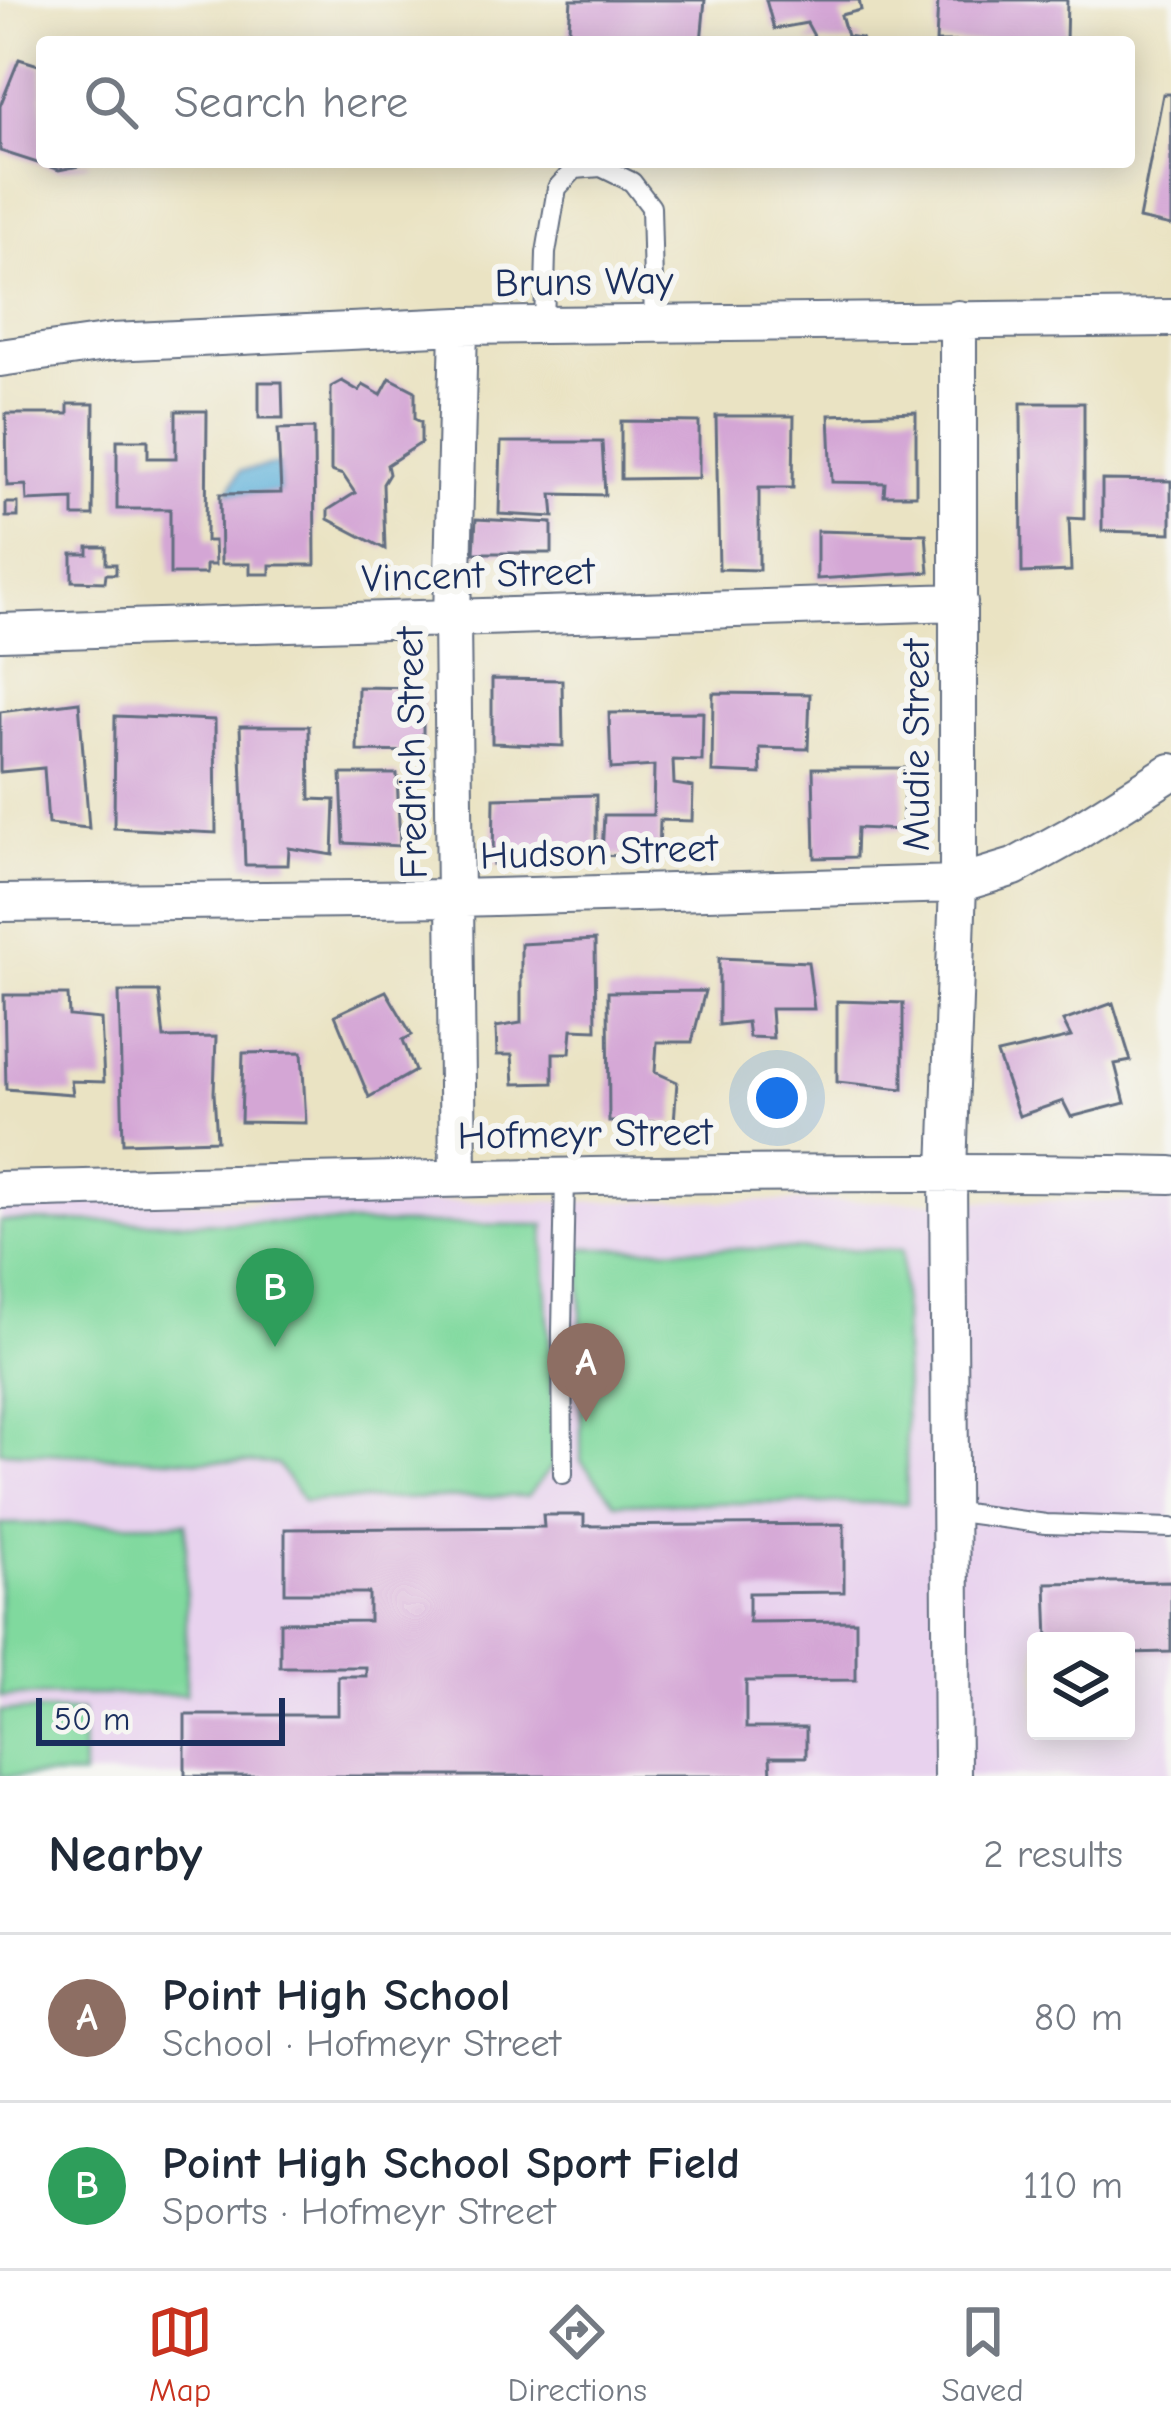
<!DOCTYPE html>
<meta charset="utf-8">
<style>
:root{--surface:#fff;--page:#f2f2f3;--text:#1f2937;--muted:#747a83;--line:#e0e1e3;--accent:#c8321e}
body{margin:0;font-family:"Comic Neue",sans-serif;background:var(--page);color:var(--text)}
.controls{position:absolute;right:36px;bottom:36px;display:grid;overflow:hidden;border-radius:12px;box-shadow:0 6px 30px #0003}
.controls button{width:108px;height:108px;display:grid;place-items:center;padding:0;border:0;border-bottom:3px solid var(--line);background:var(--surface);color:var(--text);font:60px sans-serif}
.scale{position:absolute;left:36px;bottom:30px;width:249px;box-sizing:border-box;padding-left:12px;border:6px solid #1b2f5e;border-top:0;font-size:33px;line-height:42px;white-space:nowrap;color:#1b2f5e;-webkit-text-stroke:9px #f6f6f2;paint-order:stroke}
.you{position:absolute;left:777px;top:1098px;width:42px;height:42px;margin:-30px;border:9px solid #fff;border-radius:50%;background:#1a73e8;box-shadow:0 0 0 18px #1a73e833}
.badge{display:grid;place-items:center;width:78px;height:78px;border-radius:50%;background:var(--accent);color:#fff;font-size:39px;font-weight:700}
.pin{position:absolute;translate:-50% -99px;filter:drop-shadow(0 3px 6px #0008)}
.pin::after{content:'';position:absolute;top:63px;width:42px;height:36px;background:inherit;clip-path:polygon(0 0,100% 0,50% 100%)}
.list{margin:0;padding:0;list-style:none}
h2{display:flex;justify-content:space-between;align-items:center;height:156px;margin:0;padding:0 48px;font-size:51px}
h2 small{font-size:39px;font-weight:400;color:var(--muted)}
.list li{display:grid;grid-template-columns:78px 1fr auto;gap:36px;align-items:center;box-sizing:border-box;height:168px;padding:0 48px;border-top:3px solid var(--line)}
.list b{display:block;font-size:45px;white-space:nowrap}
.list p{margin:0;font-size:39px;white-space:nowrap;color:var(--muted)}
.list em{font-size:39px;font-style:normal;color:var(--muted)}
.icon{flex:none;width:66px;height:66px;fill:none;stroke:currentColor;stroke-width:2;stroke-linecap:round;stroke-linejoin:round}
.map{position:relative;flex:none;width:1171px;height:1776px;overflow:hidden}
.search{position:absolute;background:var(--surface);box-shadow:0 6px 30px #0003;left:36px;right:36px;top:36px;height:132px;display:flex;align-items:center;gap:30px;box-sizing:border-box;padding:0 42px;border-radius:12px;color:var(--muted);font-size:45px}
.sheet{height:492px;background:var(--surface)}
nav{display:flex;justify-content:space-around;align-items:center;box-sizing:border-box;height:168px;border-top:3px solid var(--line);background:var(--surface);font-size:33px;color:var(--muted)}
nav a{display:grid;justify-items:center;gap:6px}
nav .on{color:var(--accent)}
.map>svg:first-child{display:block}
</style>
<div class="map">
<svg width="1171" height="1776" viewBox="0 0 1171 1776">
<rect width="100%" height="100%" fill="#f6f6f2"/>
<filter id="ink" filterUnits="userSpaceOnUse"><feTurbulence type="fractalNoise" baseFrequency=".00833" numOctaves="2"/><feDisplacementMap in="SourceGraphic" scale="24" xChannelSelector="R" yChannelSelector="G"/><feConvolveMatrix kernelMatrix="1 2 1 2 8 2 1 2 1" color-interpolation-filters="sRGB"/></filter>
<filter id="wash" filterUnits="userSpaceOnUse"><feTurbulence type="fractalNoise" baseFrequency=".004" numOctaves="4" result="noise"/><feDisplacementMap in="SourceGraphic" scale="48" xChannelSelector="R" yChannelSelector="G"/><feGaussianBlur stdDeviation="2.7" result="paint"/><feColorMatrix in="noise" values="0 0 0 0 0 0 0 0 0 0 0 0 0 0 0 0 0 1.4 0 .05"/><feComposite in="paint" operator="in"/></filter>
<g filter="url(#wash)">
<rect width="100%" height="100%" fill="#eae3c3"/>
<path fill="#e8d2ee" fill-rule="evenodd" d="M 1171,1201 L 1171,1776 L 0,1776 L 0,1202 ZM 1036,1641 L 1126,1641 L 1126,1731 L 1036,1731 Z"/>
<path fill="#80d99e" stroke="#4e847e" stroke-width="3" d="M 0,1221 L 545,1225 L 544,1243 L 556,1461 L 528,1496 L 303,1501 L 277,1464 L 0,1451 Z
M 581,1248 L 902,1250 L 907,1503 L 616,1503 L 581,1461 Z
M 186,1523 L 186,1694 L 0,1696 L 0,1524 Z
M 82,1711 L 83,1776 L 0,1776 L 0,1711 Z"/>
<path fill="#5eb1d9" stroke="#3c709c" stroke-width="3" d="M 279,464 L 281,493 L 227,494 L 240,471 Z"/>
<g id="blocks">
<path fill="#d4a6d5" d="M 571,0 L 705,0 L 701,42 L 568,42 Z
M 766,0 L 859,0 L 861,10 L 841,15 L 847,36 L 861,38 L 863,42 L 806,42 L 814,36 L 807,23 L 774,29 Z
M 938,0 L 1067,0 L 1066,42 L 936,42 Z
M 19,59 L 42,66 L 42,162 L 89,162 L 89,164 L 59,170 L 0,151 L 0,106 Z
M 1163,94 L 1171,94 L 1171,226 L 1139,219 Z
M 390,378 L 415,391 L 415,419 L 421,422 L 421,443 L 387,465 L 389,474 L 383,484 L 385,549 L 328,519 L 328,510 L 355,493 L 343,475 L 331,471 L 331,387 L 342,381 L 359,391 L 363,385 L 381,395 Z
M 259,382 L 282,382 L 283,418 L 259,418 Z
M 1021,403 L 1084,403 L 1084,519 L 1069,518 L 1071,571 L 1022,573 Z
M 68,404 L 94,404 L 93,516 L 73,516 L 73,499 L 27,501 L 26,485 L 7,486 L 6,414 L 68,414 Z
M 176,411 L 207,411 L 206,541 L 214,541 L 215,565 L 206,565 L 206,574 L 170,574 L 170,509 L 117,509 L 117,440 L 148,440 L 148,458 L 176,458 Z
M 916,412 L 916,495 L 884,495 L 885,483 L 832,482 L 829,415 Z
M 716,416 L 794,416 L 793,488 L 759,488 L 759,570 L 719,569 Z
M 621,421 L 699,422 L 699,478 L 621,479 Z
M 314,428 L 315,565 L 270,565 L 270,574 L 250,574 L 250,564 L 221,564 L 220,494 L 281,493 L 278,429 Z
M 501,442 L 602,442 L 605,495 L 552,494 L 554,517 L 499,514 Z
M 1102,480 L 1171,481 L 1171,533 L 1102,531 Z
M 6,503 L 18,503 L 18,517 L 6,517 Z
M 476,519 L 552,523 L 552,553 L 474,553 Z
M 817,531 L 926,534 L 929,572 L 817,579 Z
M 88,547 L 106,547 L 106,564 L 116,564 L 116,574 L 106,574 L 105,582 L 72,581 L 72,554 L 88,554 Z
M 492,679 L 562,680 L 563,746 L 492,743 Z
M 358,687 L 423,688 L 423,752 L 357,751 Z
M 713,693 L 810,694 L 808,749 L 760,748 L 761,774 L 712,772 Z
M 79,702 L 89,828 L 48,824 L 44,768 L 0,772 L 0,712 Z
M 703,712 L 702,761 L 673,760 L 674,784 L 693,787 L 692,821 L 660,820 L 659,858 L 602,855 L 604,815 L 653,815 L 654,766 L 611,769 L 609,713 Z
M 115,716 L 215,720 L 216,833 L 114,828 Z
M 240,726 L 309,726 L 310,799 L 335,800 L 333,855 L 289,848 L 288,865 L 245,865 Z
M 813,768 L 905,768 L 902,830 L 857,828 L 856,857 L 815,858 Z
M 341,774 L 397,774 L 400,846 L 344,843 Z
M 596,795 L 596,848 L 549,848 L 549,858 L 493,864 L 494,798 Z
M 595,940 L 596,1030 L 572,1029 L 570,1053 L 553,1053 L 553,1083 L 514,1084 L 512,1055 L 497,1055 L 496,1027 L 521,1023 L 521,944 Z
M 719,958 L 808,962 L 814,1009 L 771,1009 L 773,1038 L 749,1037 L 747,1022 L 719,1025 Z
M 386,991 L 412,1035 L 403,1040 L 415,1071 L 369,1097 L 335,1015 Z
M 705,991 L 692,1042 L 657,1042 L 655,1072 L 677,1082 L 674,1122 L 609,1122 L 608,992 Z
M 119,992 L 159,992 L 164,1038 L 216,1037 L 214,1093 L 217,1140 L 123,1143 Z
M 4,995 L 68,995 L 69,1016 L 101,1019 L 104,1082 L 71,1081 L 73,1094 L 6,1089 Z
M 837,1001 L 903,1003 L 903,1089 L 837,1082 Z
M 1113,1003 L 1131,1061 L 1115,1064 L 1125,1103 L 1071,1117 L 1063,1101 L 1019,1116 L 997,1054 L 1071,1037 L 1063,1021 Z
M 302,1052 L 306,1123 L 241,1122 L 243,1053 Z
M 543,1515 L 584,1515 L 584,1526 L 844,1524 L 844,1592 L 749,1593 L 749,1622 L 856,1621 L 856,1680 L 746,1681 L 746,1728 L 806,1728 L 806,1757 L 770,1757 L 771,1776 L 185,1776 L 185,1715 L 338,1715 L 338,1676 L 366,1676 L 366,1667 L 280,1667 L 280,1622 L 369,1621 L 369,1593 L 285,1593 L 285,1529 L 544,1527 Z
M 1171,1581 L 1171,1652 L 1126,1653 L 1126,1641 L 1048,1641 L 1046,1583 Z"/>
</g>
</g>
<g filter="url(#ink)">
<use href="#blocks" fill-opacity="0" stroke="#636e81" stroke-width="3"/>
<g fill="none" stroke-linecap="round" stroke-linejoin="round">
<defs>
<path id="service" d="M 544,325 L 546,253 L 557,188 L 575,169 L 601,167 L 632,182 L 651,207 L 654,323
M 563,1474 L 562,1332 L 565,1177
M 950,1511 L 1046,1524 L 1171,1528"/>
<path id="minor" d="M 0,358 L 112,342 L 459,326 L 1171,318
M 0,632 L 959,602
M 0,903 L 456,898 L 958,884 L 1014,867 L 1070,836 L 1171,772
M 458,1178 L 452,618 L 459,326
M 0,1190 C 390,1180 781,1168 1171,1175
M 952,1776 L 948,1171 L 958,884 L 958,319"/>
</defs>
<use href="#service" stroke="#636e81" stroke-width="22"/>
<use href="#minor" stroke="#636e81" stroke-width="40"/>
<use href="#service" stroke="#fff" stroke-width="18"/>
<use href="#minor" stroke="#fff" stroke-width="36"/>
</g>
</g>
<g text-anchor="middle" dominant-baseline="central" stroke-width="12" stroke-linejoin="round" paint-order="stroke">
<g font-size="39" fill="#1b2f5e" stroke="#f6f6f2">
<text transform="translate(584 282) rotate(-1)">Bruns Way</text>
<text transform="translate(478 575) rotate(-2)">Vincent Street</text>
<text transform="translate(916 745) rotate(-90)">Mudie Street</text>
<text transform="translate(412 753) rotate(-91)">Fredrich Street</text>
<text transform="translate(599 852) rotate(-2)">Hudson Street</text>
<text transform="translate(585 1134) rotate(-1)">Hofmeyr Street</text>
</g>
</g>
</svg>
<div class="controls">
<button><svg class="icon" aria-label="layers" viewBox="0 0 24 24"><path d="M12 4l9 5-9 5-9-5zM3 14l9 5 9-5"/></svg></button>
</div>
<div class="scale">50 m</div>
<div class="you"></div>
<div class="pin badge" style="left:586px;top:1422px;background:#8d6e63">A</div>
<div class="pin badge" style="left:275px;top:1347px;background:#2e9e5b">B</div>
<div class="search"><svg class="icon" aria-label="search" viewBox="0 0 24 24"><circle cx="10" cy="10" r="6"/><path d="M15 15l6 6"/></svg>Search here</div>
</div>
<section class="sheet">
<h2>Nearby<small>2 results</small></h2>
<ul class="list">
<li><span class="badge" style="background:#8d6e63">A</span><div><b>Point High School</b><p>School · Hofmeyr Street</p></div><em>80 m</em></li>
<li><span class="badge" style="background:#2e9e5b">B</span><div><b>Point High School Sport Field</b><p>Sports · Hofmeyr Street</p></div><em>110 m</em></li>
</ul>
</section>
<nav>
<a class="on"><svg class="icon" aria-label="map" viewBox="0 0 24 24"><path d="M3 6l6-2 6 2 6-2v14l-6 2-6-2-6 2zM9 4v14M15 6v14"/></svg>Map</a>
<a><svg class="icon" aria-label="directions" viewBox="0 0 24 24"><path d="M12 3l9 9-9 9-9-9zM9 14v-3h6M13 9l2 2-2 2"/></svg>Directions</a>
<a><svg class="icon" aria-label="saved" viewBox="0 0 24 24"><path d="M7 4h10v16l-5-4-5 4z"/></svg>Saved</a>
</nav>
